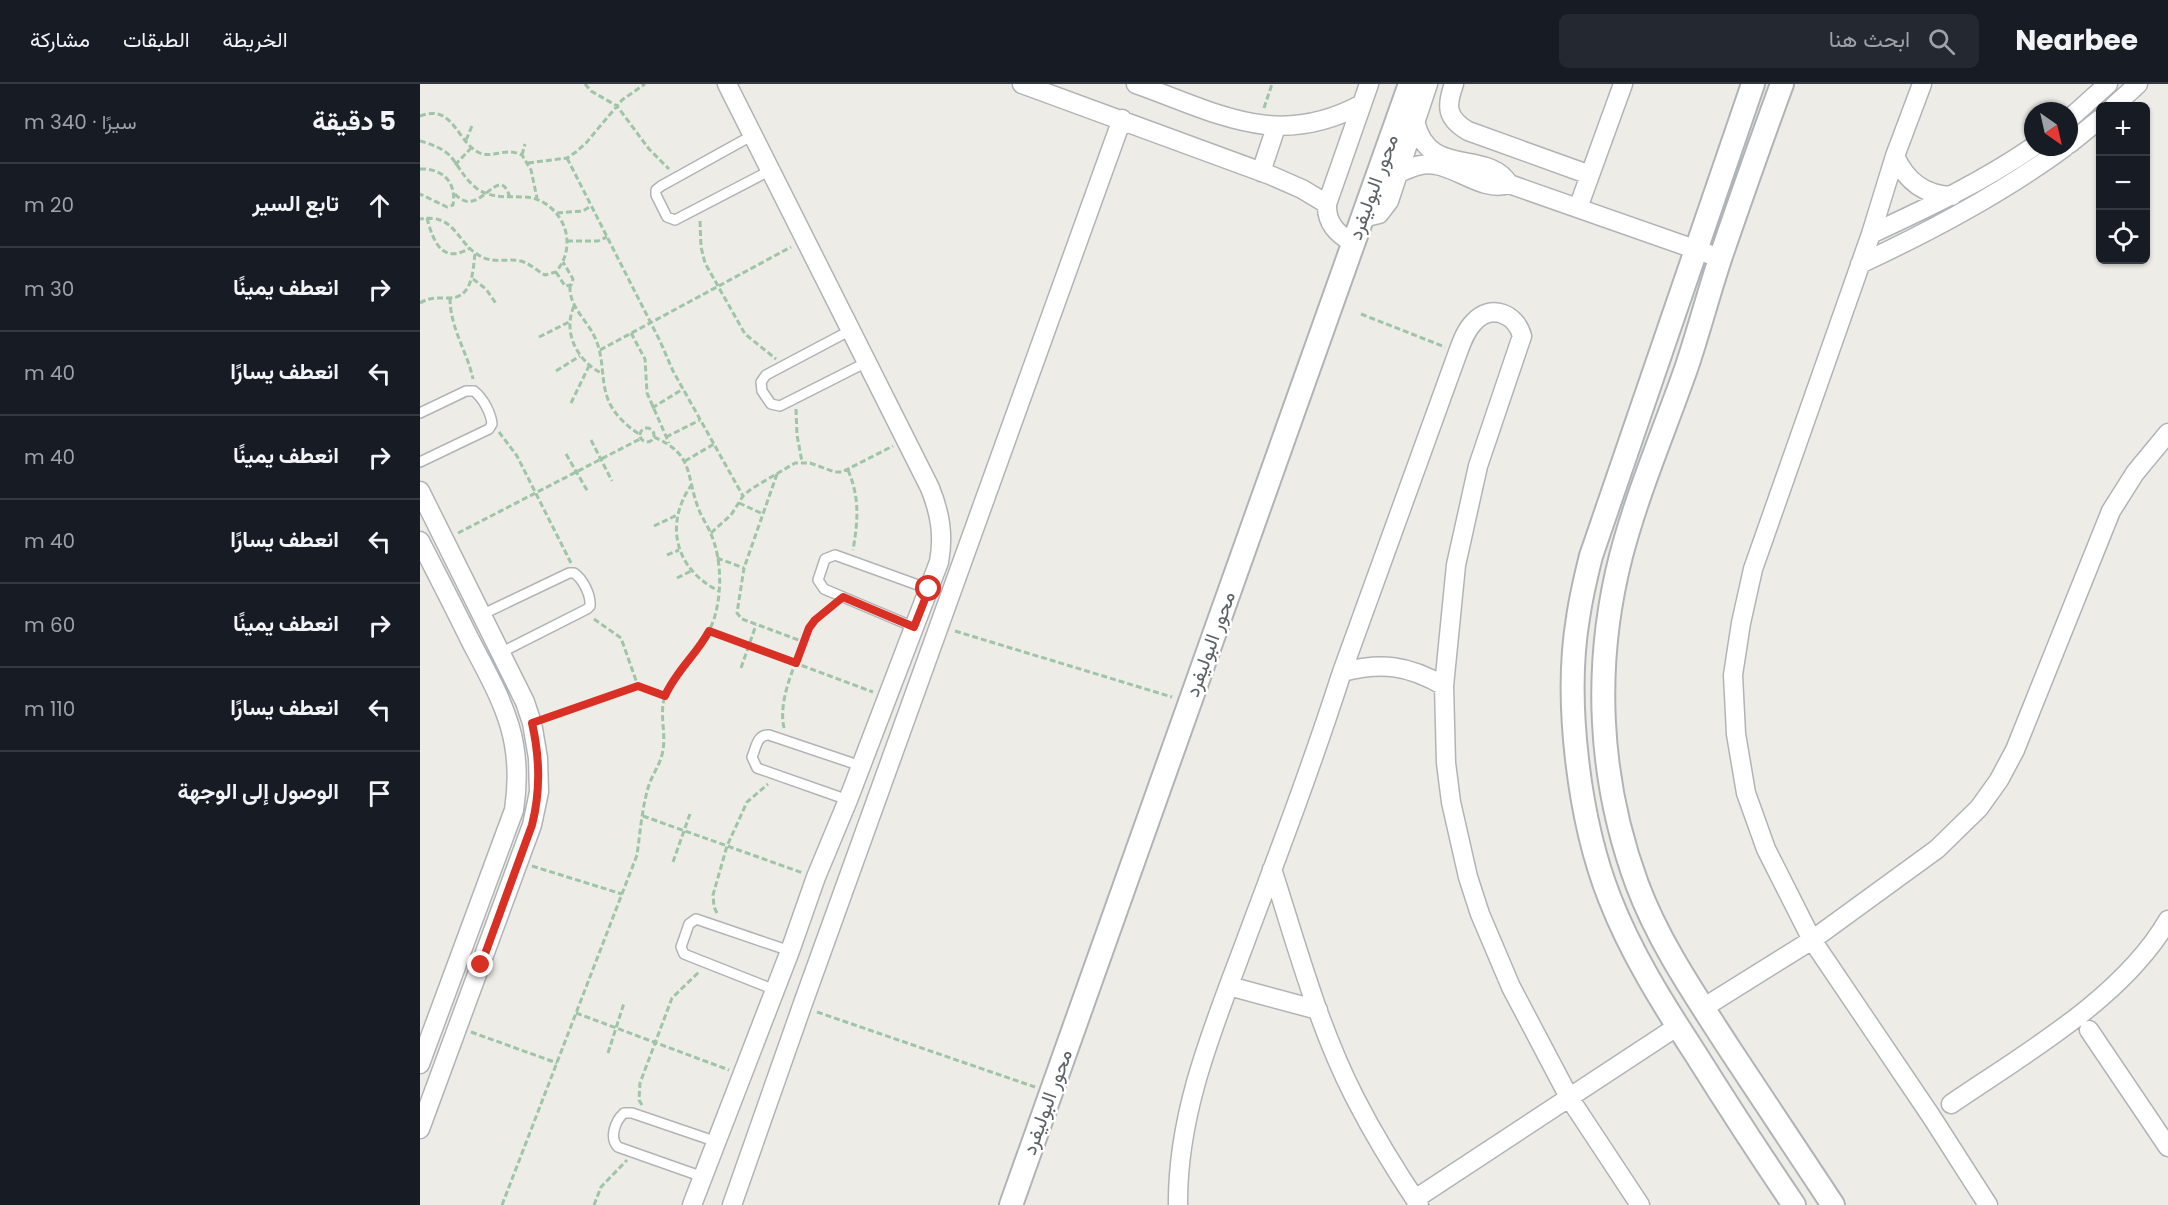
<!DOCTYPE html>
<html lang="ar">
<meta charset="utf-8">
<style>
:root{--surface:#171b24;--page:#242831;--text:#f1f3f6;--muted:#9ea1a6;--line:#363941}
body{margin:0;font-family:Poppins,Vazirmatn,sans-serif;background:var(--page);color:var(--text);direction:rtl}
.controls{position:absolute;right:18px;top:18px;display:grid;overflow:hidden;border-radius:9px;box-shadow:0 2px 4px #0004}
.controls button{width:54px;height:54px;display:grid;place-items:center;padding:0;border:0;border-bottom:2px solid var(--line);background:var(--surface);color:var(--text);font:30px sans-serif}
.compass{position:absolute;left:1604px;top:18px;width:54px;height:54px;border-radius:50%;background:var(--surface);box-shadow:0 2px 4px #0004;rotate:146deg}
.stop{position:absolute;width:18px;height:18px;margin:-14px;border:4px solid #d93025;border-radius:50%;background:#fff}
.stop.end{background:#d93025;border-color:#fff;box-shadow:0 2px 6px #0008}
.list{margin:0;padding:0;list-style:none}
h2{display:flex;justify-content:space-between;align-items:center;height:78px;margin:0;padding:0 24px;font-size:26px}
h2 small{font-size:20px;font-weight:400;color:var(--muted)}
.list li{display:grid;grid-template-columns:39px 1fr auto;gap:18px;align-items:center;box-sizing:border-box;height:84px;padding:0 24px;border-top:2px solid var(--line)}
.list b{display:block;font-size:22px;white-space:nowrap}
.list em{font-size:20px;font-style:normal;color:var(--muted)}
.icon{flex:none;width:33px;height:33px;fill:none;stroke:currentColor;stroke-width:2;stroke-linecap:round;stroke-linejoin:round}
.map{position:relative;flex:none;width:1748px;height:1121px;overflow:hidden;direction:ltr}
header{display:flex;align-items:center;gap:36px;box-sizing:border-box;height:84px;padding:0 30px;background:var(--surface);border-bottom:2px solid var(--line)}
header strong{font-size:28px}
nav{display:flex;gap:33px;margin-inline-start:auto;font-size:21px}
.search{width:420px;height:54px;background:var(--page);display:flex;align-items:center;gap:15px;box-sizing:border-box;padding:0 21px;border-radius:9px;color:var(--muted);font-size:22px}
main{display:flex}
aside{flex:1;background:var(--surface)}
.map>svg:first-child{display:block}
</style>
<header>
<strong>Nearbee</strong>
<div class="search"><svg class="icon" aria-label="search" viewBox="0 0 24 24"><circle cx="10" cy="10" r="6"/><path d="M15 15l6 6"/></svg>ابحث هنا</div>
<nav><a>الخريطة</a><a>الطبقات</a><a>مشاركة</a></nav>
</header>
<main>
<div class="map">
<svg width="1748" height="1121" viewBox="0 0 1748 1121">
<rect width="100%" height="100%" fill="#eeece7"/>
<g fill="none" stroke-linecap="round" stroke-linejoin="round">
<defs>
<path id="service" d="M 333,51 L 241,102 L 236,106 L 236,111 L 247,133 L 255,136 L 351,86
M 431,246 L 346,291 L 341,298 L 342,307 L 351,320 L 360,322 L 447,278
M 0,329 L 46,307 L 54,307 C 63,314 71,329 72,340 L 69,345 L 0,378
M 61,531 L 149,489 L 154,489 C 163,495 171,511 170,522 L 167,525 L 80,569
M 494,543 L 404,505 L 398,496 L 405,475 L 415,471 L 509,505
M 428,716 L 337,684 L 332,673 C 336,664 337,650 349,651 L 441,682
M 355,906 L 264,870 L 261,863 L 269,840 L 276,835 L 370,867
M 283,1093 L 198,1063 C 189,1054 195,1037 204,1029 L 212,1029 L 297,1058"/>
<path id="minor" d="M 602,0 L 850,91 L 882,105 L 907,120
M 716,0 C 798,29 857,66 942,20
M 1034,0 C 1026,22 1026,34 1048,47 L 1170,91
M 1502,0 L 1475,72 L 1451,150 L 1333,485 L 1321,539 L 1313,591 L 1316,650 L 1326,709 L 1346,765 L 1392,856 L 1511,1032 L 1568,1121
M 1694,22 L 1718,0
M 1649,35 L 1688,0
M 995,37 C 1008,96 1067,64 1089,100
M 1649,60 L 1680,35
M 1475,72 C 1486,97 1504,111 1532,112
M 841,88 L 856,43
M 979,89 C 990,84 1002,78 1016,81 C 1040,85 1064,108 1089,100 L 1300,174
M 1158,124 L 1203,0
M 942,134 L 959,130 L 969,117 L 1008,0
M 1451,150 C 1507,124 1562,98 1613,63
M 933,159 C 917,150 906,139 907,120 L 949,0
M 1440,180 C 1511,147 1581,110 1645,63
M 0,407 L 105,618 L 112,639 L 118,674 L 119,708 L 112,741 L 0,1045
M 0,457 C 17,490 34,523 50,556 C 82,617 105,654 94,726 L 0,980
M 922,588 C 962,578 988,581 1024,602
M 852,785 C 877,862 898,942 935,1014 C 954,1051 976,1087 999,1121
M 809,902 L 898,926
M 1283,924 L 1392,856 L 1517,765 L 1559,724 L 1579,696 L 1595,666 L 1691,427 L 1715,389 L 1748,349
M 1669,946 L 1748,1063
M 1531,1020 C 1604,970 1703,914 1748,836
M 995,1115 L 1258,942
M 272,1121 L 370,867 L 396,793 L 428,716 L 519,478 C 524,451 520,429 510,404 L 307,0
M 312,1121 L 382,922 L 702,35
M 758,1121 C 757,1024 797,935 830,845 C 862,760 894,675 922,588 L 1038,268 C 1042,257 1046,246 1054,238 C 1071,219 1096,230 1102,252 L 1058,382 L 1036,481 L 1024,602 L 1026,679 L 1031,718 L 1048,793 L 1060,830 L 1091,903 L 1150,1015 L 1220,1121"/>
<path id="tertiary" d="M 1333,0 L 1171,472 C 1166,492 1161,513 1158,534 C 1144,617 1159,737 1190,815 C 1211,869 1243,920 1275,969 C 1307,1020 1340,1071 1374,1121
M 1362,0 C 1341,57 1321,114 1301,172 C 1289,208 1279,246 1267,282 C 1245,345 1218,407 1201,472 C 1173,581 1178,694 1217,800 C 1239,859 1275,911 1309,964 C 1344,1016 1378,1069 1413,1121
M 591,1121 L 990,0"/>
</defs>
<use href="#service" stroke="#b1b4b7" stroke-width="12"/>
<use href="#minor" stroke="#b1b4b7" stroke-width="21"/>
<use href="#tertiary" stroke="#b1b4b7" stroke-width="26"/>
<path stroke="#9fc4a7" stroke-width="3" stroke-dasharray="6 3" stroke-linecap="butt" d="M 165,0 L 171,7 L 197,22 L 229,65 L 249,85
M 844,24 L 852,0
M 0,32 C 32,20 36,54 56,67 C 72,77 83,62 102,71 L 111,86 L 117,114
M 46,56 L 52,42
M 0,57 C 11,60 25,65 32,74 C 41,86 46,97 59,106 C 75,115 87,112 104,113 C 124,113 142,130 146,149 C 149,164 145,177 136,188 L 125,191 C 117,187 111,180 101,177 C 87,174 74,180 60,172 C 36,159 36,129 0,135
M 102,71 L 105,60
M 147,74 L 240,257 L 253,287 L 323,412
M 108,79 L 147,74 L 156,68 L 166,59 L 202,16 L 225,0
M 35,81 L 52,63
M 0,85 C 22,84 37,98 33,121 L 27,123 L 0,110
M 35,110 C 60,138 79,75 90,114
M 137,129 L 163,127 L 171,122
M 7,134 C 13,157 22,181 50,164
M 280,137 L 281,163 L 285,179 L 325,250 L 356,275
M 147,157 L 178,157 L 187,153
M 136,188 L 145,202 L 151,201 L 153,195 L 143,178
M 53,195 L 66,205 L 77,221
M 150,202 C 149,224 168,236 176,256 C 185,277 180,300 190,320 C 197,333 207,342 219,350
M 30,214 C 30,244 47,267 53,295
M 0,219 C 10,213 17,214 28,214 C 53,215 53,186 55,169
M 154,222 C 142,249 158,278 183,290
M 941,230 L 1025,263
M 211,249 L 225,275 L 227,309 L 249,359
M 119,253 L 149,238
M 180,266 L 371,163
M 136,287 L 160,272
M 151,319 L 169,282
M 232,324 L 263,305
M 376,325 L 377,351 L 382,378
M220 351a7 7 0 1 1 14 0a7 7 0 1 1-14 0Z
M 79,348 L 97,372 L 151,479
M 246,353 L 280,336
M 171,356 L 192,397
M 146,370 L 168,408
M 265,377 L 294,360
M 428,386 C 440,414 438,437 433,466
M 357,390 L 324,484 L 317,529 L 322,535 L 384,558
M 272,400 C 243,441 256,486 299,507
M 319,419 L 343,430
M 234,442 L 257,431
M 38,449 L 220,355
M 291,449 L 311,431 L 323,412 L 331,405 L 375,379 L 390,379 L 415,388 L 422,388 L 473,362
M 247,471 L 259,466
M 297,474 L 324,484
M 257,494 L 271,487
M 174,535 L 201,554 L 218,602
M 289,547 L 453,608
M 535,547 L 752,613
M 321,584 L 336,541
M 126,634 L 218,602 L 245,612
M 364,644 C 357,612 379,574 389,544 L 395,535 L 413,522
M 223,732 L 383,789
M 253,778 L 271,727
M 112,782 L 202,810
M 297,829 L 294,823 L 293,811 L 307,762 L 327,718 L 348,700
M 397,928 L 615,1003
M 156,929 L 309,986
M 51,948 L 137,979
M 188,969 L 204,919
M 222,1021 L 219,1016 L 220,999 L 252,914 L 280,887
M 82,1121 L 217,771 C 220,749 222,725 228,704 C 232,690 241,680 243,666 C 246,647 239,630 245,612 C 255,584 283,567 294,535 C 302,509 302,476 291,450 C 288,442 282,434 279,426 C 265,390 275,371 234,353
M 174,1121 L 181,1103 L 207,1076"/>
<use href="#service" stroke="#fff" stroke-width="9"/>
<use href="#minor" stroke="#fff" stroke-width="18"/>
<use href="#tertiary" stroke="#fff" stroke-width="22"/>
</g>
<g fill="none" stroke-linecap="round" stroke-linejoin="round">
<path stroke="#d93025" stroke-width="8" d="M 61,881 L 112,741 C 121,706 120,674 112,639 L 218,602 L 245,612 C 256,587 277,570 289,547 L 376,579 L 389,544 L 395,536 L 423,513 L 494,543 L 509,505"/>
</g>
<g text-anchor="middle" dominant-baseline="central" stroke-width="5" stroke-linejoin="round" paint-order="stroke">
<g font-size="20" fill="#5e6265" stroke="#fff">
<text transform="translate(953 103) rotate(-70)">محور البوليفرد</text>
<text transform="translate(790 560) rotate(-70)">محور البوليفرد</text>
<text transform="translate(627 1018) rotate(-70)">محور البوليفرد</text>
</g>
</g>
</svg>
<div class="controls">
<button>+</button>
<button>−</button>
<button><svg class="icon" aria-label="locate" viewBox="0 0 24 24"><circle cx="12" cy="12" r="6"/><path d="M12 2v4M12 18v4M2 12h4M18 12h4"/></svg></button>
</div>
<svg class="compass" viewBox="-18 -18 36 36"><path d="M0-13l5 13h-10z" fill="#e53935"/><path d="M0 13l5-13h-10z" fill="#9ea1a6"/></svg>
<div class="stop" style="left:509px;top:505px"></div>
<div class="stop end" style="left:61px;top:881px"></div>
</div>
<aside>
<h2>5 دقيقة<small>سيرًا · 340 m</small></h2>
<ul class="list">
<li><svg class="icon" aria-label="ahead" viewBox="0 0 24 24"><path d="M12 20V5M6 11l6-6 6 6"/></svg><div><b>تابع السير</b></div><em>20 m</em></li>
<li><svg class="icon" aria-label="right" viewBox="0 0 24 24"><path d="M7 20v-9h11M14 6l5 5-5 5"/></svg><div><b>انعطف يمينًا</b></div><em>30 m</em></li>
<li><svg class="icon" aria-label="left" viewBox="0 0 24 24"><path d="M17 20v-9H6M10 6l-5 5 5 5"/></svg><div><b>انعطف يسارًا</b></div><em>40 m</em></li>
<li><svg class="icon" aria-label="right" viewBox="0 0 24 24"><path d="M7 20v-9h11M14 6l5 5-5 5"/></svg><div><b>انعطف يمينًا</b></div><em>40 m</em></li>
<li><svg class="icon" aria-label="left" viewBox="0 0 24 24"><path d="M17 20v-9H6M10 6l-5 5 5 5"/></svg><div><b>انعطف يسارًا</b></div><em>40 m</em></li>
<li><svg class="icon" aria-label="right" viewBox="0 0 24 24"><path d="M7 20v-9h11M14 6l5 5-5 5"/></svg><div><b>انعطف يمينًا</b></div><em>60 m</em></li>
<li><svg class="icon" aria-label="left" viewBox="0 0 24 24"><path d="M17 20v-9H6M10 6l-5 5 5 5"/></svg><div><b>انعطف يسارًا</b></div><em>110 m</em></li>
<li><svg class="icon" aria-label="arrive" viewBox="0 0 24 24"><path d="M6 21V4h12l-3 4 3 4H6"/></svg><div><b>الوصول إلى الوجهة</b></div></li>
</ul>
</aside>
</main>
